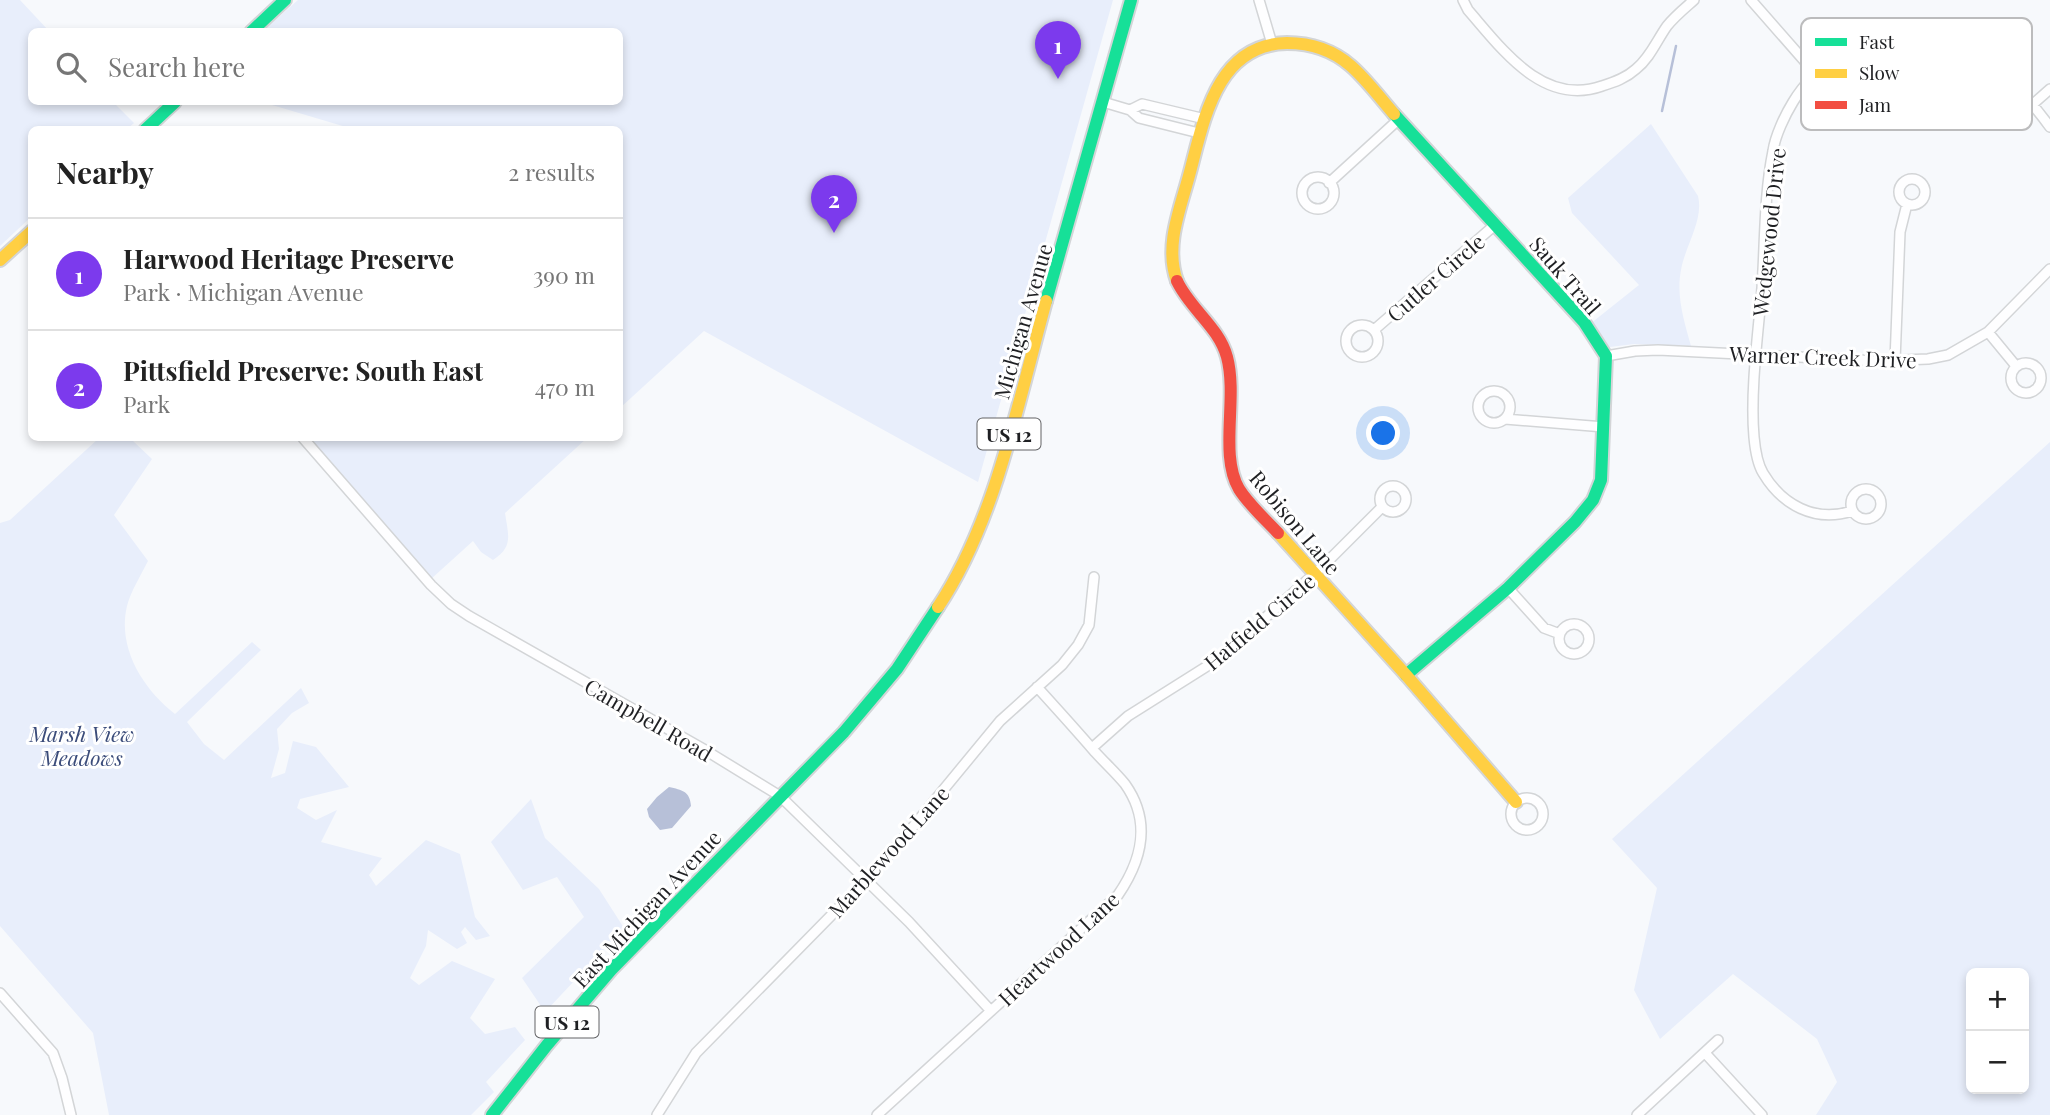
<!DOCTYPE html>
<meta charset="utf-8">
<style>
:root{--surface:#fff;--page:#f2f2f2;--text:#222;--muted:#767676;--line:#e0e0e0;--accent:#7c3aed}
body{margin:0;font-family:"Playfair Display",serif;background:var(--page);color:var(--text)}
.controls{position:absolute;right:21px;bottom:21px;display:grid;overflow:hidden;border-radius:10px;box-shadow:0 4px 10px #0003}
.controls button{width:63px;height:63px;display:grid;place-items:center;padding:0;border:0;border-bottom:2px solid var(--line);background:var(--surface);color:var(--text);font:35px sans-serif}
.you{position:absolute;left:1384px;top:434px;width:24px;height:24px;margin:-18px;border:5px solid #fff;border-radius:50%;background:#1a73e8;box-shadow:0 0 0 10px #1a73e833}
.badge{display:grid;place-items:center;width:46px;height:46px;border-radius:50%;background:var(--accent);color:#fff;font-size:23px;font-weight:700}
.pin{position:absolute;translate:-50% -58px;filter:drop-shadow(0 2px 4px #0008)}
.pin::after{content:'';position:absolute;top:37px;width:24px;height:21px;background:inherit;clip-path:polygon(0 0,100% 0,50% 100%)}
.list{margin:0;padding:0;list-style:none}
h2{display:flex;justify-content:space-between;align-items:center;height:91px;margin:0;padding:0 28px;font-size:30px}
h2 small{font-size:23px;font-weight:400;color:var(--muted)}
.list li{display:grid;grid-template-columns:46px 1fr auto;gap:21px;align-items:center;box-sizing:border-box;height:112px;padding:0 28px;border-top:2px solid var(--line)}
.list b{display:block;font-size:26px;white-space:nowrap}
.list p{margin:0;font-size:23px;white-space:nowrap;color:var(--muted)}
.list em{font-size:23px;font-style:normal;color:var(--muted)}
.icon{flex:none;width:38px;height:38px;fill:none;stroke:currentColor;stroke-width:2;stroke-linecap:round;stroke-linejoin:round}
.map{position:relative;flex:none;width:2050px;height:1115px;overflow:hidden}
.search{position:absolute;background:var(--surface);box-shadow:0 4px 10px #0003;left:28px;top:28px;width:595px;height:77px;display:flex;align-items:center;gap:18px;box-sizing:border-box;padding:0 24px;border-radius:10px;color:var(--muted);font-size:26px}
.panel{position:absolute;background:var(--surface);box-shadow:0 4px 10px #0003;left:28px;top:126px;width:595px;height:315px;border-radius:10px}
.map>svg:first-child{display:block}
</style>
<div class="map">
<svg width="2050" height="1115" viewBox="0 0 2050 1115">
<rect width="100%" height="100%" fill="#f7f9fc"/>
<path fill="#e8eefb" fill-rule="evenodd" d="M 0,0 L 20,0 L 49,31 L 32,32 L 32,102 L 113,102 L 134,123 L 127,129 L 32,130 L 31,217 L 0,246 Z
M 298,0 L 1113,0 L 978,482 L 704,331 L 620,408 L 620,130 L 346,129 L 346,127 L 262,102 L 620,102 L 620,32 L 263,31 Z
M 1651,124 L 1698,196 C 1704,220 1685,246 1681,270 C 1676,296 1684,321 1691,346 L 1634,344 L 1610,347 L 1605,345 L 1590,324 L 1639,285 L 1572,213 L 1568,198 Z
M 99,438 L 132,438 L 133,441 L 152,459 L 114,515 L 148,561 C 141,575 131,591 127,606 C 117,648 143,689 175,714 L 252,642 L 261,650 L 187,722 L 204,744 L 224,760 L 301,688 L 309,703 L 292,713 L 277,729 L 279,749 L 271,778 L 285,773 L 293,741 L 316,747 L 349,787 L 300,799 L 297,808 L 316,820 L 337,810 L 321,842 L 382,858 L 369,875 L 376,886 L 426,840 L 460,854 L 475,917 L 490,936 L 476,940 L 465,927 L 461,932 L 467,943 L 457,949 L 428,930 L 426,946 L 410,978 L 419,985 L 452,961 L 495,979 L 470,1018 L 485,1034 L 515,1027 L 525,1040 L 486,1082 L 494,1092 L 471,1115 L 109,1115 L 93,1033 L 0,926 L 0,523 L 10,520 Z
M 308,438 L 587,438 L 505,513 C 508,534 514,547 493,560 L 481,552 L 473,541 L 431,579 Z
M 2050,442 L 2050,1115 L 1816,1115 L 1837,1082 L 1817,1039 L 1733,974 L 1660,1039 L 1634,990 L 1657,888 L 1612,839 ZM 1971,973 L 2024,973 L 2024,1089 L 1971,1089 Z
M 531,799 L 545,838 L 599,889 L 624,928 L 545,1012 L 522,978 L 584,917 L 557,877 L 523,890 L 491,842 Z"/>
<path fill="#b7c0d8" d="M 669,787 C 682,790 690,791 691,806 L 672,828 L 660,830 L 649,817 L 647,809 L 657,797 Z"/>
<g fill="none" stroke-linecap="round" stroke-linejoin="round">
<path stroke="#b7c0d8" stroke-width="2.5" d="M 1662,111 L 1676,46"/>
<defs>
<path id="street" d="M 1259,0 L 1272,44
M 1463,0 L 1468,10 C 1502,49 1543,107 1602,86 C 1615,82 1626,78 1636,69 C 1650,58 1657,40 1667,26 C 1675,16 1685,8 1694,0
M 1751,0 L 1815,73
M 1103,102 L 1130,110 L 1139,118 L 1199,133
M 2033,104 L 2050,89
M 1130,110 L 1142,104 L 1205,119
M1302 193a16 16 0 1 1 32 0a16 16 0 1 1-32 0Z
M1899 192a13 13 0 1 1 26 0a13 13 0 1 1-26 0Z
M 1329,183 L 1398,120
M1346 341a16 16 0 1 1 32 0a16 16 0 1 1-32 0Z
M 1374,330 L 1496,224
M 1988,332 L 2016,366
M 1606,356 L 1635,351 L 1658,350 L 1878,361 L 1928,359 L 1948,355 L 1988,332 L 2050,269
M 1895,361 L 1900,232 L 1907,204
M2011 378a15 15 0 1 1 30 0a15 15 0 1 1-30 0Z
M1478 407a16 16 0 1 1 32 0a16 16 0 1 1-32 0Z
M 1505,419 L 1604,427
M 303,438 L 431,585 L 451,604 L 469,616 L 705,750 L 780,796 L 909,922 L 991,1011
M1380 499a13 13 0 1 1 26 0a13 13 0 1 1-26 0Z
M1851 504a15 15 0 1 1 30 0a15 15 0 1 1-30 0Z
M 1852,511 C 1815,523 1782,505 1763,473 C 1757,463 1755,448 1754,437 C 1750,392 1758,334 1762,288 C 1765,243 1764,195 1773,151 C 1775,136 1785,115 1793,102 C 1816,63 1859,42 1903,38 C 1967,32 2015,79 2050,127
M 1508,588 L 1544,628 L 1560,634
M1559 639a15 15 0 1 1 30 0a15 15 0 1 1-30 0Z
M 1092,748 L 1128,716 L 1220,658 L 1321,568 L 1382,507
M1511 814a16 16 0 1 1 32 0a16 16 0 1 1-32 0Z
M 0,993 L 53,1053 L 62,1078 L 71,1115
M 1705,1053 L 1762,1115
M 657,1115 L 696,1053 L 866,880 L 902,840 L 1000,721 L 1062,665 L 1078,645 L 1089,625 L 1094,577
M 877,1115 L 1118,895 C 1142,860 1152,822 1125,784 C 1116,773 1105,763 1095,752 C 1076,730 1057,709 1037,687
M 1637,1115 L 1718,1040"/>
<path id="fast" d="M 251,32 L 285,0
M 1394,114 L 1584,322 L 1606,356 L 1601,480 L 1593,500 L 1575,522 L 1508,588 L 1406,675
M 145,130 L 175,102
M 1046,301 L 1131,0
M 492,1115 L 547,1045 L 611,970 L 844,732 L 897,669 L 938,607"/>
<path id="slow" d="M 0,260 L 32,231
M 1177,281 C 1164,245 1181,207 1190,172 C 1204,119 1217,44 1287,43 C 1311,43 1334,51 1351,66 C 1367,80 1380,98 1394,114
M 1278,533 L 1406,675 L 1516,802
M 938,607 C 996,520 1018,402 1046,301"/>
<path id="jam" d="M 1177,281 C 1190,309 1219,327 1227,357 C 1238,398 1219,455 1239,489 C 1249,505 1266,520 1278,533"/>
</defs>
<use href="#street" stroke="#d3d5d7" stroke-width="12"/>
<use href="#fast" stroke="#d3d5d7" stroke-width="16"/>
<use href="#slow" stroke="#d3d5d7" stroke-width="16"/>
<use href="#jam" stroke="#d3d5d7" stroke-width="16"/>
<use href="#street" stroke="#fefeff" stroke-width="9"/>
<use href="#fast" stroke="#16e098" stroke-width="12"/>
<use href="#slow" stroke="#ffcf43" stroke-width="12"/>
<use href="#jam" stroke="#f24e42" stroke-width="12"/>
</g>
<g text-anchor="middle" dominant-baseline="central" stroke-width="6" stroke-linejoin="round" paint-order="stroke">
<g fill="#fff" stroke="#626365" stroke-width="2">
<rect x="977.5" y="418.5" width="63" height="31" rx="5"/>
<rect x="535.5" y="1006.5" width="63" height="31" rx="5"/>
</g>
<g font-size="19" font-weight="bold" fill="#1f2023">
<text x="1009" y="434">US 12</text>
<text x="567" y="1022">US 12</text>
</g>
<g font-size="21" fill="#1f2023" stroke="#fff">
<text transform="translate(1768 232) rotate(-84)">Wedgewood Drive</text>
<text transform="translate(1566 275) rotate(49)">Sauk Trail</text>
<text transform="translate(1435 277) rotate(-41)">Cutler Circle</text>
<text transform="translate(1022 321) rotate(-74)">Michigan Avenue</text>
<text transform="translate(1823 356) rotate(2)">Warner Creek Drive</text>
<text transform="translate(1296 522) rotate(50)">Robison Lane</text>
<text transform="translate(1259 621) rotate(-40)">Hatfield Circle</text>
<text transform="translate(649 719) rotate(30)">Campbell Road</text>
<text transform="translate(888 851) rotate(-48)">Marblewood Lane</text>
<text transform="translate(646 908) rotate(-47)">East Michigan Avenue</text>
<text transform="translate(1058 948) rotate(-43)">Heartwood Lane</text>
</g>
<g font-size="21" font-style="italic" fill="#3b4c7a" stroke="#fff">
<text x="82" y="733">Marsh View<tspan x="82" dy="24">Meadows</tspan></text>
</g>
</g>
<rect x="1801" y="18" width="231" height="112" rx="10" fill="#fff" stroke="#bcbcbd" stroke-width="2"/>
<rect x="1815" y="38" width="32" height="8" fill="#16e098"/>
<rect x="1815" y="69" width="32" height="9" fill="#ffcf43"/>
<rect x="1815" y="101" width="32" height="8" fill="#f24e42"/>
<g font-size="19" fill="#1f2023">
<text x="1859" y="49">Fast</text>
<text x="1859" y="80">Slow</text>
<text x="1859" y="112">Jam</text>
</g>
</svg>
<div class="controls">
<button>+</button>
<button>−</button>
</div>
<div class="you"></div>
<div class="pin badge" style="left:1058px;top:79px">1</div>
<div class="pin badge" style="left:834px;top:233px">2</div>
<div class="search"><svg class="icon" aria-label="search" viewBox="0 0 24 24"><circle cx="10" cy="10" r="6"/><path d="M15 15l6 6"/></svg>Search here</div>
<section class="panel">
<h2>Nearby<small>2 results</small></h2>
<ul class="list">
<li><span class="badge">1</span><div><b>Harwood Heritage Preserve</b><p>Park · Michigan Avenue</p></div><em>390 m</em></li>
<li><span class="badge">2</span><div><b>Pittsfield Preserve: South East</b><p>Park</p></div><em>470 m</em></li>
</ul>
</section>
</div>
